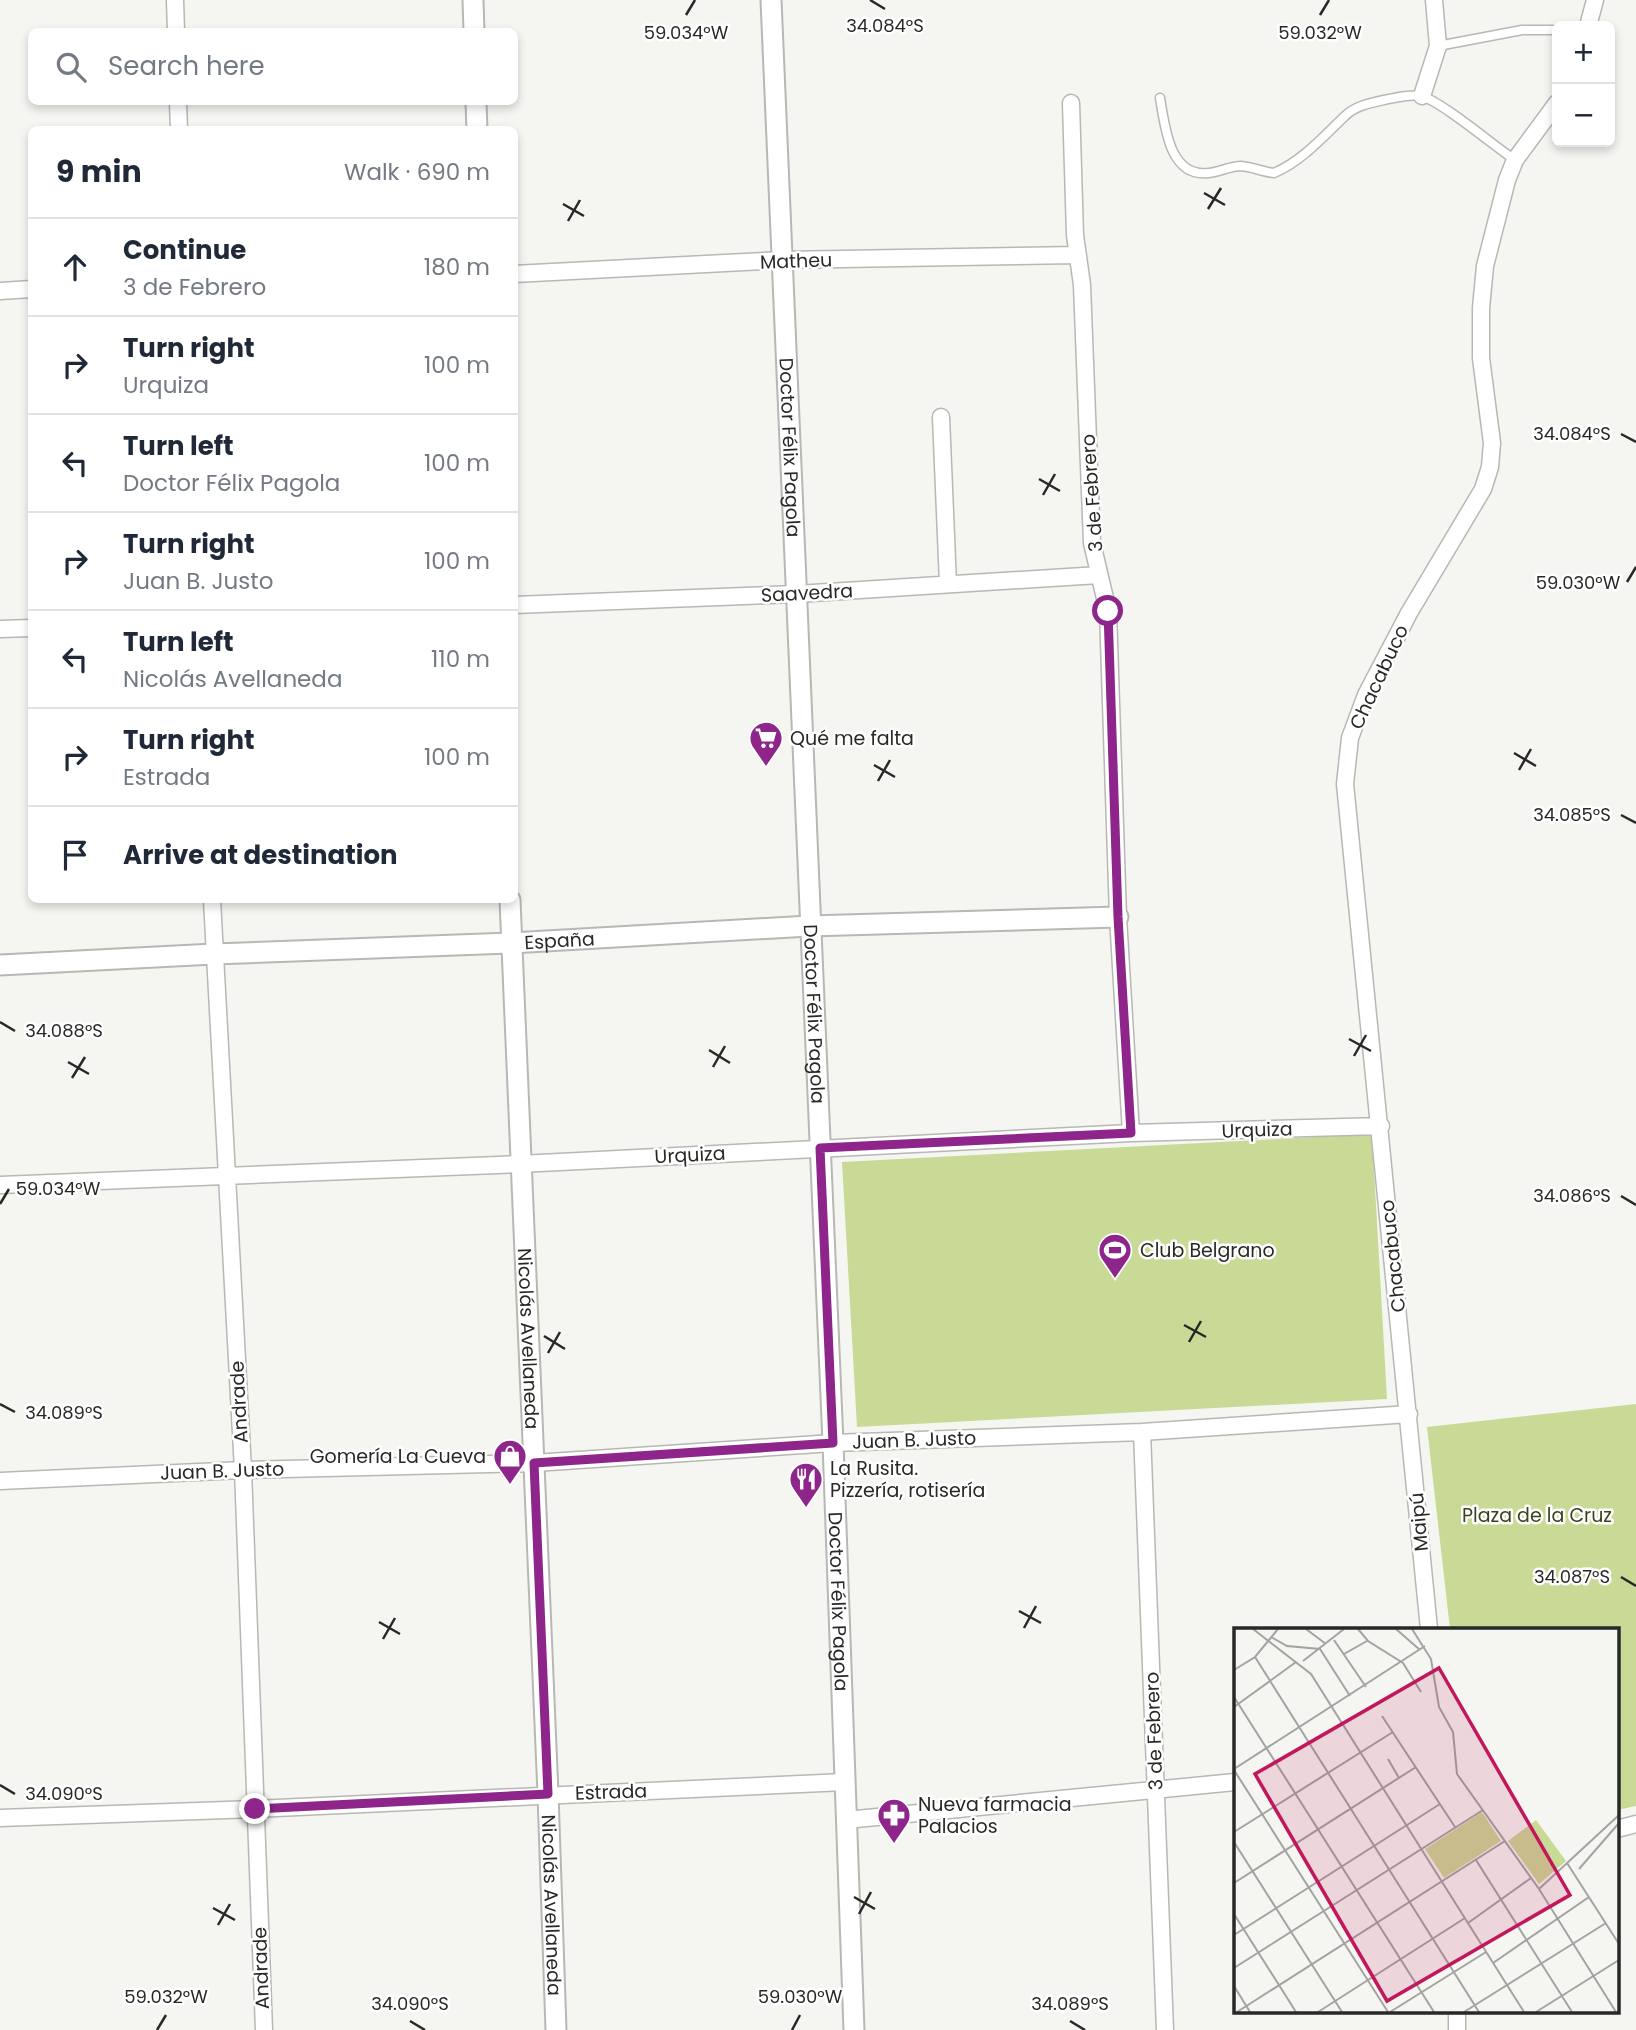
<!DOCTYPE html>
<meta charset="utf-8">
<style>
:root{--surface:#fff;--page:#f2f2f3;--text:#1f2937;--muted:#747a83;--line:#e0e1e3}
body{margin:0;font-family:Poppins,sans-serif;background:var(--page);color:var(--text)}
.controls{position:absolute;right:21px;top:21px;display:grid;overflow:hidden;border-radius:10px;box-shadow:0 4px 10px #0003}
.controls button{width:63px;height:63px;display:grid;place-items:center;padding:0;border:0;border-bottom:2px solid var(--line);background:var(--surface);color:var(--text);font:35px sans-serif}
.stop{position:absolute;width:21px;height:21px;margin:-16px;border:5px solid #8d258a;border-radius:50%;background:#fff}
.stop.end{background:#8d258a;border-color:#fff;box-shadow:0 2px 7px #0008}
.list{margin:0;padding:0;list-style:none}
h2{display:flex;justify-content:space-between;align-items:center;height:91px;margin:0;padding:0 28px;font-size:30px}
h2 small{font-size:23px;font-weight:400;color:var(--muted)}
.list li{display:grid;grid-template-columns:46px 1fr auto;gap:21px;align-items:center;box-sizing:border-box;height:98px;padding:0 28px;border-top:2px solid var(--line)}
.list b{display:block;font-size:26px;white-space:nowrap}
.list p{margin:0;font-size:23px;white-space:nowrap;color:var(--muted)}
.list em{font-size:23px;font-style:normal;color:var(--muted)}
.icon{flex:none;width:38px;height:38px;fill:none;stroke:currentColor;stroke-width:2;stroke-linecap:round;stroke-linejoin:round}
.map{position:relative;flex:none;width:1636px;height:2030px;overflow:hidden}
.search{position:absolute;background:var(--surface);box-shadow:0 4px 10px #0003;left:28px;top:28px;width:490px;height:77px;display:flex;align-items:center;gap:18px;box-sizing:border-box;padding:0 24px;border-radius:10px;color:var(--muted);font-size:26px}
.panel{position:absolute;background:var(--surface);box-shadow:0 4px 10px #0003;left:28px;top:126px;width:490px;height:777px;border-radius:10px}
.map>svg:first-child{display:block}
</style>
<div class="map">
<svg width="1636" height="2030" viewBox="0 0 1636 2030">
<rect width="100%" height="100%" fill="#f5f6f2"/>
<path fill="#c9d996" d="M 1372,1134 L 1387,1399 L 857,1427 L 842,1162 Z
M 1636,1404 L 1636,1806 L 1617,1810 L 1617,1629 L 1450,1629 L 1427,1427 Z"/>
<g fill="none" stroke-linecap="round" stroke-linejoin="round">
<defs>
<path id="service" d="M 1438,46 L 1522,30 L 1557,30
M 1160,98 C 1165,126 1169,178 1209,173 C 1220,172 1230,166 1241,166 C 1253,167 1263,172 1274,173 C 1302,161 1323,137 1345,116 C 1355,106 1370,103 1384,100 C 1395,98 1409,94 1421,96 C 1441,101 1494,146 1515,160"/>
<path id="minor" d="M 175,0 L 176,32
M 1588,26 L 1595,0
M 1422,96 L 1438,46 L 1434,0
M 178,102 L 179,130
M 1071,103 L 1075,235 L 1082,285 L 1092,543 L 1108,611 L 1118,917 L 1131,1133
M 514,274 L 782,260 L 1077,255
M 0,291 L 32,289
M 941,417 L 948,584
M 514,605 L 797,594 L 1099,575
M 0,629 L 32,628
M 212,900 L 243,1470 L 264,2030
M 0,1185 L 520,1164 L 1131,1133 L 1381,1126
M 1142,1432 L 1165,2030
M 0,1481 L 243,1470 L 534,1463 L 833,1443 L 1142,1432 L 1409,1414
M 1429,1629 L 1345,784 L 1350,738 L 1366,695 L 1409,613 L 1483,489 L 1490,467 L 1492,443 L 1481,358 L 1481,308 L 1485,266 L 1507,180 L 1515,160 L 1557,103
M 0,1818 L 255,1809 L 845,1782
M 846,1820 L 1235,1782
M 1617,1829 L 1636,1824
M 1457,2011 L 1457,2030"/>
<g id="tertiary">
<path d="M 473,0 L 474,32"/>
<path id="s1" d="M 771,0 L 833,1443 L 854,2030"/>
<path d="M 476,102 L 477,130"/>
<path id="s2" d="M 510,900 L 548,1794 L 556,2030"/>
<path id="s3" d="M 0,965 L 214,954 L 511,943 L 809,926 L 1118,917"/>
</g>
</defs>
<use href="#service" stroke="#b7b8b4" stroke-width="11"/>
<use href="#minor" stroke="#b7b8b4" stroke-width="19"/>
<use href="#tertiary" stroke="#b7b8b4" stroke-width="23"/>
<use href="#service" stroke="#fff" stroke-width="8"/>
<use href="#minor" stroke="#fff" stroke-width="16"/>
<use href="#tertiary" stroke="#fff" stroke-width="19"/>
</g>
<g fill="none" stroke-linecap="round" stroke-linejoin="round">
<path stroke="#8d258a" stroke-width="9" d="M 255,1809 L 548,1794 L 534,1463 L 833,1443 L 820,1148 L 1131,1133 L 1118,917 L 1108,611"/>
</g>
<path fill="none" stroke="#282927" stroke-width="2.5" d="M 870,0 L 885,9M 686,15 L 695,0M 1320,15 L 1329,0M 1204,193 L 1225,205M 563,204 L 584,216M 1208,209 L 1221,188M 568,221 L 580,200M 1621,434 L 1636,442M 1039,479 L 1060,491M 1043,495 L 1055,474M 1627,582 L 1636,567M 1514,753 L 1536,766M 874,765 L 895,777M 1519,770 L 1531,749M 878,781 L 890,760M 1621,815 L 1636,823M 0,1022 L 15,1031M 1349,1039 L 1371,1051M 709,1050 L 730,1063M 1354,1056 L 1366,1035M 68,1062 L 89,1074M 713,1067 L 725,1046M 72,1078 L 85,1057M 1621,1196 L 1636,1205M 0,1204 L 9,1189M 1184,1325 L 1206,1337M 544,1336 L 565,1349M 1189,1342 L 1201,1321M 548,1353 L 560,1332M 0,1404 L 15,1412M 1621,1577 L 1636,1586M 1019,1611 L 1041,1623M 379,1622 L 400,1634M 1024,1628 L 1036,1606M 383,1639 L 395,1618M 0,1785 L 15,1794M 854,1897 L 875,1909M 213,1908 L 235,1920M 859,1914 L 871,1892M 218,1925 L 230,1904M 410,2021 L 425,2030M 1070,2021 L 1085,2030M 157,2030 L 166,2015M 792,2030 L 800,2015"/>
<defs>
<symbol id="supermarket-pin" viewBox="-11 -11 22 30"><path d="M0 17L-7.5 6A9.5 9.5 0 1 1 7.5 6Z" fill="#8d258a" stroke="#fff"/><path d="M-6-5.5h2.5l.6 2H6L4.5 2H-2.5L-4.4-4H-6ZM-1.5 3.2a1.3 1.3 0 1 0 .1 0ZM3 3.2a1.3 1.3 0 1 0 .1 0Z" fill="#fff"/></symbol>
<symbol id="stadium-pin" viewBox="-11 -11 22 30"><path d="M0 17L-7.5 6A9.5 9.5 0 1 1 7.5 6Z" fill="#8d258a" stroke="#fff"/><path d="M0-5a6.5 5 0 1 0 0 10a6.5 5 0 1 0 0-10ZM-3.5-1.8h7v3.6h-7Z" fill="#fff"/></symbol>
<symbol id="shop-pin" viewBox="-11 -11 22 30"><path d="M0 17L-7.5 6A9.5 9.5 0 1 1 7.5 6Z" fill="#8d258a" stroke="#fff"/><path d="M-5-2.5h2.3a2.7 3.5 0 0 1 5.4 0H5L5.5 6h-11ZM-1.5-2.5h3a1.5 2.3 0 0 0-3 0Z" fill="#fff"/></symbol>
<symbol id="restaurant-pin" viewBox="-11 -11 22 30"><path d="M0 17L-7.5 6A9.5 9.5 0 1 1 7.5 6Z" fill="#8d258a" stroke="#fff"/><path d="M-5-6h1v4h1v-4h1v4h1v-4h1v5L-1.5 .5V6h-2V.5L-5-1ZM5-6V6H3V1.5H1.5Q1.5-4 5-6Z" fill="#fff"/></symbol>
<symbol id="pharmacy-pin" viewBox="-11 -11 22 30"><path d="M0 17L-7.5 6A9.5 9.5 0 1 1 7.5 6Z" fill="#8d258a" stroke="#fff"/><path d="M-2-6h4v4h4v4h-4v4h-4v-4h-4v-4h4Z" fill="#fff"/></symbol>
</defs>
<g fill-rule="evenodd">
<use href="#supermarket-pin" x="747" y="719" width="38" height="52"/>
<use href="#stadium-pin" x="1096" y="1231" width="38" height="52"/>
<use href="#shop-pin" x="491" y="1437" width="38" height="52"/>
<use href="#restaurant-pin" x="787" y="1460" width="38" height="52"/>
<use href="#pharmacy-pin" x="875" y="1796" width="38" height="52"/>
</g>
<g text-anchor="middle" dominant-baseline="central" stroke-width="5" stroke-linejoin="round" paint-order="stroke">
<g font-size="19" fill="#282927" stroke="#fff">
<text transform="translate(796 261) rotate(-2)">Matheu</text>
<text stroke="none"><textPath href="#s1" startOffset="448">Doctor Félix Pagola</textPath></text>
<text transform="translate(1092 493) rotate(-94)">3 de Febrero</text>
<text transform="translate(807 593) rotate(-3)">Saavedra</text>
<text transform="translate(1379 677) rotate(-65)">Chacabuco</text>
<text stroke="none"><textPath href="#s3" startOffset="560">España</textPath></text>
<text stroke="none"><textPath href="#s1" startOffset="1015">Doctor Félix Pagola</textPath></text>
<text transform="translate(1257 1130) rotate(-2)">Urquiza</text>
<text transform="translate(690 1155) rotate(-3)">Urquiza</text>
<text transform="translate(1393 1256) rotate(-96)">Chacabuco</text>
<text stroke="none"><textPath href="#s2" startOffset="439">Nicolás Avellaneda</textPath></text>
<text transform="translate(239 1402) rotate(-93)">Andrade</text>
<text transform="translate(914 1440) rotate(-2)">Juan B. Justo</text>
<text transform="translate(222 1471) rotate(-2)">Juan B. Justo</text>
<text transform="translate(1419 1522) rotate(-95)">Maipú</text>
<text stroke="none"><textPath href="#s1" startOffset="1603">Doctor Félix Pagola</textPath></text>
<text transform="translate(1154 1731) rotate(-92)">3 de Febrero</text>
<text transform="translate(611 1792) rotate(-2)">Estrada</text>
<text stroke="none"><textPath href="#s2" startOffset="1006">Nicolás Avellaneda</textPath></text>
<text transform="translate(261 1968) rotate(-92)">Andrade</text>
</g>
<g font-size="19" fill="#282927" stroke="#fff" text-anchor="start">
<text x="790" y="738">Qué me falta</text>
<text x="1140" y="1250">Club Belgrano</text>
<text x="486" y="1456" text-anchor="end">Gomería La Cueva</text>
<text x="830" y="1468">La Rusita.<tspan x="830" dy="22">Pizzería, rotisería</tspan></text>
<text x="918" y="1804">Nueva farmacia<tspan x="918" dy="22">Palacios</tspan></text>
</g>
<g font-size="19" fill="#3b431c" stroke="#fff">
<text x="1537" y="1515">Plaza de la Cruz</text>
</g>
</g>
<g transform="translate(1234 1628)">
<rect width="385" height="385" fill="#f5f6f2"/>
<path d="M 248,184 L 267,213 L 210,250 L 191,221 ZM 302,192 L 332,233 L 305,256 L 274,213 Z" fill="#c9d996"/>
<path fill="none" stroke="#a3a4a1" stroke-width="2" d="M 19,1 L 77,46 L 290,384M 72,1 L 92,16M 124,1 L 134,13 L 169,35 L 187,64M 162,1 L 186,22M 178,1 L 197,31 L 205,79 L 219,104 L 223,146 L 305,261 L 382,384M 37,9 L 53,18 L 86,21 L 116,68M 100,12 L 132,59M 110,26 L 133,13M 21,29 L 245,384M 69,33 L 110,1M 0,42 L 21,29 L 44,1M 0,69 L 200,384M 0,79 L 62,34M 148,88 L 221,199M 154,131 L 165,150M 0,141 L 191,18M 0,142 L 154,384M 0,204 L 159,104M 0,214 L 108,384M 242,232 L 338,384M 333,235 L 385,316M 345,241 L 385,195M 0,255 L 182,139M 305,261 L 385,187M 0,286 L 62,384M 234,295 L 297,250M 0,307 L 206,176M 259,335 L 355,269M 0,340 L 249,182M 0,358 L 16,384M 3,384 L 271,213M 84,384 L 231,290M 156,384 L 252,324M 230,384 L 372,295M 302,384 L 385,332"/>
<path fill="#c2185b" fill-opacity="0.15" stroke="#c2185b" stroke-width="3.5" d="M 205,40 L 336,267 L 153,373 L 21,146 Z"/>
<rect width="385" height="385" fill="none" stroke="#282927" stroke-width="3.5"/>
</g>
<g font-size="18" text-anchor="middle" fill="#282927" stroke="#fff" stroke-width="5" stroke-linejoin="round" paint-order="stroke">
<text x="885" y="32">34.084°S</text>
<text x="686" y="39">59.034°W</text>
<text x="1320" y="39">59.032°W</text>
<text x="1572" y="440">34.084°S</text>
<text x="1578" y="589">59.030°W</text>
<text x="1572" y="821">34.085°S</text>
<text x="64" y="1037">34.088°S</text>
<text x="58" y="1195">59.034°W</text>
<text x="1572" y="1202">34.086°S</text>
<text x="64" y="1419">34.089°S</text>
<text x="1572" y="1583">34.087°S</text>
<text x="64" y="1800">34.090°S</text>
<text x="166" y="2003">59.032°W</text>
<text x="800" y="2003">59.030°W</text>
<text x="410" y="2010">34.090°S</text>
<text x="1070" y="2010">34.089°S</text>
</g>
</svg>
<div class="controls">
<button>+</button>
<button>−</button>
</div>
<div class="stop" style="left:1108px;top:611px"></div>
<div class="stop end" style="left:255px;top:1809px"></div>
<div class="search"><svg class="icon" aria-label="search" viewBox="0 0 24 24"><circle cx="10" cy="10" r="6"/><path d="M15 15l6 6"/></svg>Search here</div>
<section class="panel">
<h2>9 min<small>Walk · 690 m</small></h2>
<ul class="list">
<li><svg class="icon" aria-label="ahead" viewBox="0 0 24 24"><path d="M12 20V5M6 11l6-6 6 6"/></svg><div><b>Continue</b><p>3 de Febrero</p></div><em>180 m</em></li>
<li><svg class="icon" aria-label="right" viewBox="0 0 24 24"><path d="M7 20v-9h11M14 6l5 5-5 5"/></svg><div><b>Turn right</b><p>Urquiza</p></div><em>100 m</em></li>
<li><svg class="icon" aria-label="left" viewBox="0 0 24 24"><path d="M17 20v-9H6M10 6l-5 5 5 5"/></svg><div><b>Turn left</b><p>Doctor Félix Pagola</p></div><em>100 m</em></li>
<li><svg class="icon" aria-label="right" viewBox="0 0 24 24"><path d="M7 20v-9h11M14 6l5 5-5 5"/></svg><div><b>Turn right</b><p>Juan B. Justo</p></div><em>100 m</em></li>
<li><svg class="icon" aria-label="left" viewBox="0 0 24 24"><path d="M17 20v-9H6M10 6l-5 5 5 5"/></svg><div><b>Turn left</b><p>Nicolás Avellaneda</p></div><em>110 m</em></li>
<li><svg class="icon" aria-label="right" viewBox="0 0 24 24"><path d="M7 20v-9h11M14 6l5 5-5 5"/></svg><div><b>Turn right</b><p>Estrada</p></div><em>100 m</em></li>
<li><svg class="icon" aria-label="arrive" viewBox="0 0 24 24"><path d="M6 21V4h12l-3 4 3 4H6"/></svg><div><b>Arrive at destination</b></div></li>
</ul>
</section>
</div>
